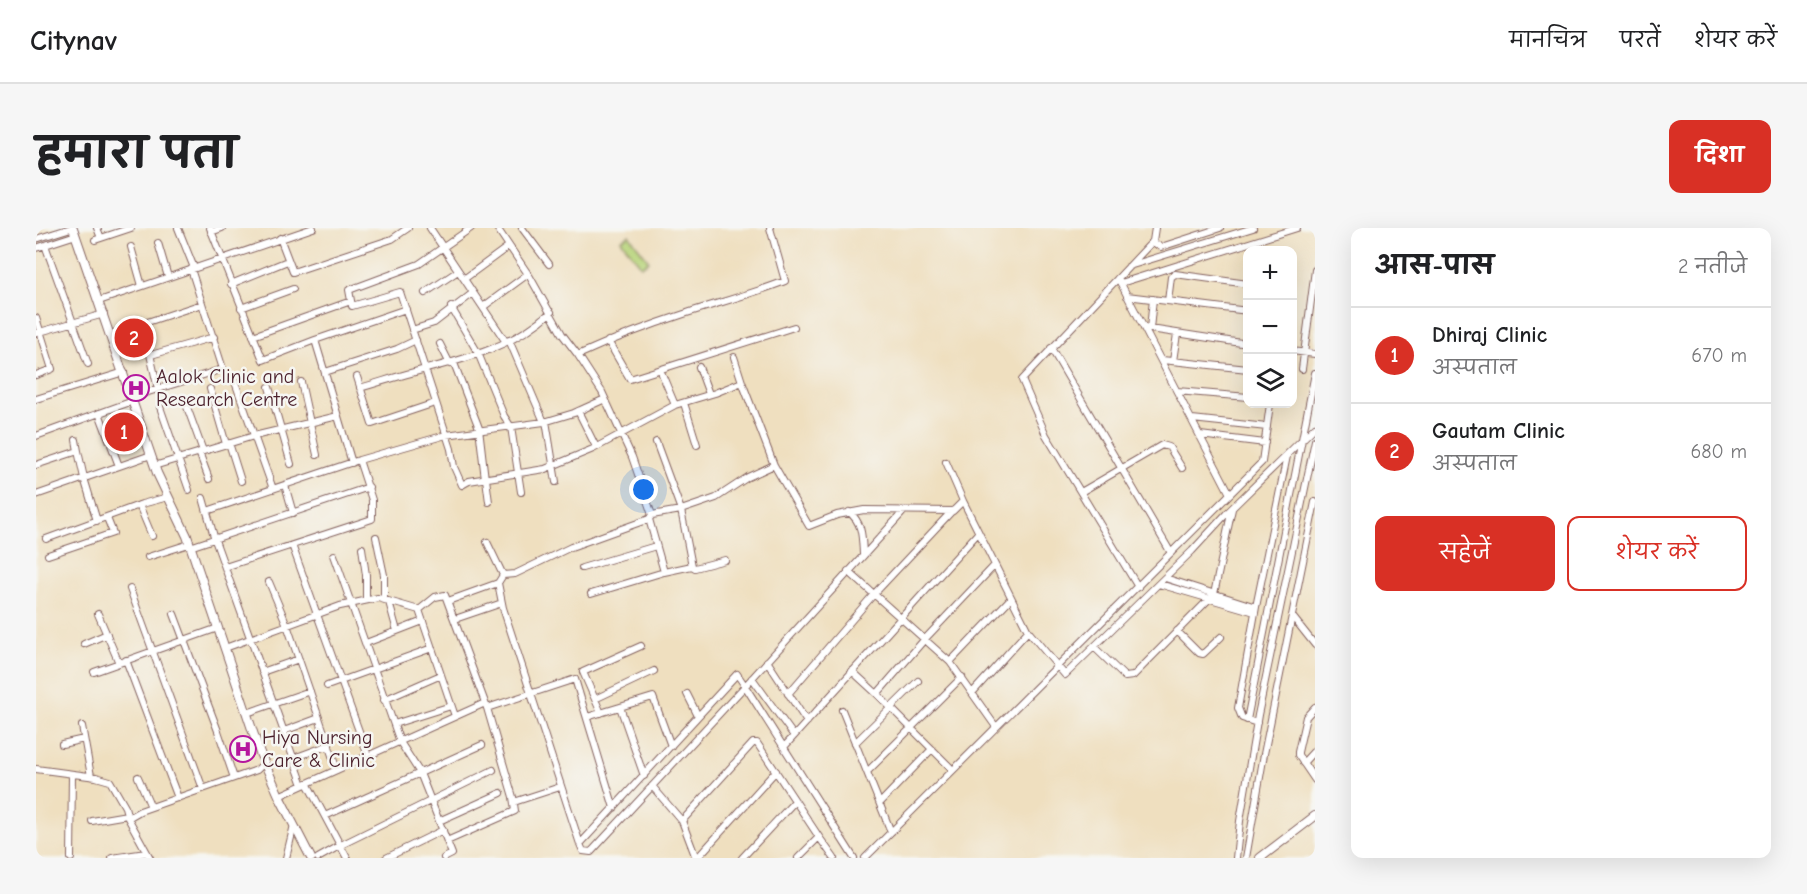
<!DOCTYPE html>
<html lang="hi">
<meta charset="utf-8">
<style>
:root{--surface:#fff;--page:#f6f6f6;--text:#202124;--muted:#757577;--line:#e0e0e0;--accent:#d93025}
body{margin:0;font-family:"Comic Neue","Playpen Sans Deva",sans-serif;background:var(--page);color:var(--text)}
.controls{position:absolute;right:18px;top:18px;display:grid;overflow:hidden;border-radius:12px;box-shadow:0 6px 24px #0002}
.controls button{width:54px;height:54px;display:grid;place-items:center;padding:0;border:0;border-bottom:2px solid var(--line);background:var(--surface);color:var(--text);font:30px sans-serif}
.you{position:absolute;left:608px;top:262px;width:21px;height:21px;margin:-15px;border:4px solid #fff;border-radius:50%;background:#1a73e8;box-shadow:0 0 0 9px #1a73e833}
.badge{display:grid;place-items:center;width:39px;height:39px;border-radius:50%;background:var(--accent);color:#fff;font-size:20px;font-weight:700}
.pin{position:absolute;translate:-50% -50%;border:3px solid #fff;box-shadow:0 2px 6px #0006}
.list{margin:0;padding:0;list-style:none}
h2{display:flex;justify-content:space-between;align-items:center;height:78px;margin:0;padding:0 24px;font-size:26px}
h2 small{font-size:20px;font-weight:400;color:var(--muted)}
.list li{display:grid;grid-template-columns:39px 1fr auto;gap:18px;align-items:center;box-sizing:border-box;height:96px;padding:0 24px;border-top:2px solid var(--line)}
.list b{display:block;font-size:22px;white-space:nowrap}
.list p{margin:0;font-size:20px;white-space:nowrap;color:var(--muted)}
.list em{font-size:20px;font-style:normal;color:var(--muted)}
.actions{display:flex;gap:12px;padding:18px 24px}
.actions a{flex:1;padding:14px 0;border:2px solid var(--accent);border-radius:12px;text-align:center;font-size:21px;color:var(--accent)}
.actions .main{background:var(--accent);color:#fff}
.icon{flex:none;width:33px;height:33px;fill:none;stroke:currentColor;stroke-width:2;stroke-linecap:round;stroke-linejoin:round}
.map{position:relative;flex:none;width:1279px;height:630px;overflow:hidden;border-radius:12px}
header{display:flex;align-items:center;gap:36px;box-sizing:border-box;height:84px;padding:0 30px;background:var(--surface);border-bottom:2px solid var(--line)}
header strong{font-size:28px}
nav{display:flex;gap:33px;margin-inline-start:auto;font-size:21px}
.intro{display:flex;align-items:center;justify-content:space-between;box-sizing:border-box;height:144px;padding:0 36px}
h1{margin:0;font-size:42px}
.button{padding:15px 27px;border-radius:12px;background:var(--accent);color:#fff;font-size:21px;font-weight:700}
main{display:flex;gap:36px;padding:0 36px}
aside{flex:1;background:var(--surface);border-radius:12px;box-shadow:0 6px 24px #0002}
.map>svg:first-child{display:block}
</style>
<header>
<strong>Citynav</strong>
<nav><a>मानचित्र</a><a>परतें</a><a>शेयर करें</a></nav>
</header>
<div class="intro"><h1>हमारा पता</h1><a class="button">दिशा</a></div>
<main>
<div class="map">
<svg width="1279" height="630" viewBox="0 0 1279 630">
<rect width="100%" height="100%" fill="#f6f6f2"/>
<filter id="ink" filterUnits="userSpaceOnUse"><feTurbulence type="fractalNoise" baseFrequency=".0167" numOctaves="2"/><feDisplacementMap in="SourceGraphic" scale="12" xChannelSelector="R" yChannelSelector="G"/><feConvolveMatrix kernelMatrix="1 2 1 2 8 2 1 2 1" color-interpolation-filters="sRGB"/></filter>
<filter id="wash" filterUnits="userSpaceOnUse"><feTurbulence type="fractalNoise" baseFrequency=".008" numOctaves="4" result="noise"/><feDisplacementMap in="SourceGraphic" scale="24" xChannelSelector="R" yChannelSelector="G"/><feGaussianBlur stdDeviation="1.35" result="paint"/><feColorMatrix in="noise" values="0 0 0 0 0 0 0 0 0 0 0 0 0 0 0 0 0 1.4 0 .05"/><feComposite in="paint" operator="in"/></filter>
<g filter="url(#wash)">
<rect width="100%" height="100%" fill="#efdfbf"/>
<path fill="#b8d47a" stroke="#817a52" stroke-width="1.5" d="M 593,7 L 613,33 L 605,38 L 585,12 Z"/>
</g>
<g filter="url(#ink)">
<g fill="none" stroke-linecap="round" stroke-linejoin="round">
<defs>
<path id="minor" d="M 61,0 L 65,10
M 142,0 L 158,40
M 174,0 L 227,132 L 279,112 L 370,81
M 394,0 L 470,114
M 435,0 L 383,36 L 313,62 L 316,78 L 364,64 L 415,221 L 418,239 L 426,257 L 433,253 L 509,241 L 557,221 L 639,177 L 679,165 L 706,154 L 738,237 L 773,298 L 801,287 L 828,282 L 917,283 L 927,273 L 910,234
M 461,0 L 494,49 L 526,106 L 542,127 L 566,164 L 596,229 L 616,287 L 613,291 L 535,319 L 479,346 L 467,347
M 486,0 L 513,36
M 1119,0 L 1117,13 L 1121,17 L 1125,19 L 1184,0
M 175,4 L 186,0
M 244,10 L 257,44 L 356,11 L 372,0
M 0,11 L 35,0
M 59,12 L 95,0
M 122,15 L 132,49
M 9,17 L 52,136
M 95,19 L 106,58
M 0,20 L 40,7
M 1093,38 L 1217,0
M 1082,50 L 1194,266
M 428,51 L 473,18
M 1085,55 L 1261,0
M 195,56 L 249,34
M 389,65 L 422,43
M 1091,68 L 1212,83
M 63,73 L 277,0
M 1132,73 L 1135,49 L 1139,46 L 1212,56
M 415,79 L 442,125 L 468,188 L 475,199 L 485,264
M 447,79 L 492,46
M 205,80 L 257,61
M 0,90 L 16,141 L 0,147
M 107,96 L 122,161
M 1108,100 L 1212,116
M 1114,101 L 1117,71
M 376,102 L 398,95 L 437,65
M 0,105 L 68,86
M 75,106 L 166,76
M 217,108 L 315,73
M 279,112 L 316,235
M 473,112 L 508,194
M 572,113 L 594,151 L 758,99
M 404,116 L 414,136
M 1015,120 L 1135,325
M 1256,123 L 1279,126
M 115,127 L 178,109
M 542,127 C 577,111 614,97 651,85 C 684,74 717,66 749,53 L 734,0
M 698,129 L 706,154
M 1126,132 L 1212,141
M 1137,133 L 1141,106
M 418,135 L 443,200 L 449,251
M 663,139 L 673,166
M 1266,141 L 1279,42
M 289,144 L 361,121 L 380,112
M 626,146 L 639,177
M 321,149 L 336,196 L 399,175
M 199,154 L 237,261
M 265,154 L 281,227
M 233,159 L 255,236
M 324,160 C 345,154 365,147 386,142 C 431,131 480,117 515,84
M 174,161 L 190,216
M 1141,163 L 1212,169
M 96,169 L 187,141 L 155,41
M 0,171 L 88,144
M 648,175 L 661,217
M 124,179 L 153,262
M 151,179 L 167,223
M 542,183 L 560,219
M 63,185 L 83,238
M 1156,191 L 1231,199
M 510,193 L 520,254
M 1164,207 L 1229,215
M 0,208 L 97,173
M 40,212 L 42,223
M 193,215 L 205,253
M 163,224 L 173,251
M 0,237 L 42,223 L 48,250 L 61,293
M 118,238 L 218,208 L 302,188
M 450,251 L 453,274
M 249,257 L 257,285
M 1045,264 L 1126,217 L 1133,219 L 1146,240
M 0,267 L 115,227
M 167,270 L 179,312 L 267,557
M 927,273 L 992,403 L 1029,447 L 1156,323 L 1192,284 L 1279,199
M 103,277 L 116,308
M 171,283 L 323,232 L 410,207 L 508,194 L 538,185 L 569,171
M 813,284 C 827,295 826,310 827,326
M 616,287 L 645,282 L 620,214
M 613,291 L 628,344
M 340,309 L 348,347 L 348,371
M 10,311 L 106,276 L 132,269
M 451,314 L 467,347
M 256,317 L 332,528
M 154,319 L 333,259
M 326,320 L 330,347 L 330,372
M 12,327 L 77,305 L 71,290
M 298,327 L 364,514 L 384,545 L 416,626 L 408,630
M 112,329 L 153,316
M 689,332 L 659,340 L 656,338 L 645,282 L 680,270 L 712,249 L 738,237
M 189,339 L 336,291 L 336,272 L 323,232
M 546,340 L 620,318
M 812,343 L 914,434 L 975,370
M 1129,350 L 1220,379
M 233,354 L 251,397 L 301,542
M 462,355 L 467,380 L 544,616
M 1123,356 L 1219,384
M 1102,359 L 1010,207 L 986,152 L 1117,13
M 94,361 L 167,561
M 555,366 L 628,344 L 656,338
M 412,373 L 462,355 L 467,347
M 353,374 L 361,403
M 383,382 L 419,488
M 62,386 L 83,435
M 138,386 L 182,503 L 198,550
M 1256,388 L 1279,417
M 419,391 L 466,375
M 1141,403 L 1163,425 L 1167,426 L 1185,409
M 330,415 L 387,393
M 48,416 L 71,406
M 1058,419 L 1089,449 L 1097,448 L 1178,366 L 1196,281
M 189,420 L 304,378 L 342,370 L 383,382 L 399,369 L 409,367 L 451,480 L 477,569 L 479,583 L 411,613
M 90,432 L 142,570
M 731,433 L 771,494
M 914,434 L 960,499
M 816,443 L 841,466 L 888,412 L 958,338
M 58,444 L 182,400
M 226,444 L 263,431
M 716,450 L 758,508
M 291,458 L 396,420
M 937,464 L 992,403
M 651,466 L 662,488
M 752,466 L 838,366 L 916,283
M 841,466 L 917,542
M 559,471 L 618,443
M 348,472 L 405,447
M 584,479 L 608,548
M 1279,479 L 1270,489 L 1262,524 L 1262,527 L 1279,552
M 451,480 L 539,451 L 578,580
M 806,482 L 855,604
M 211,485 L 274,463
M 565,485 L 547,444 L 605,418
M 551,489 L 617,469 L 635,518
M 1211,492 L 1279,145
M 1221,495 L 1206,490 L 1202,480 L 1220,379 L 1251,228
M 358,496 L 415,478
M 46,498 L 55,548
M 248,503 L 283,490
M 819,515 L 882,453
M 26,516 L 48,511
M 748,519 L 942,305
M 258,530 L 293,517
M 1267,535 L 1279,522
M 0,541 L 60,549 L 74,553 L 89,579 L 92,590 L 114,630
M 831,544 L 926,449
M 102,549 L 115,579
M 271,555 L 311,630
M 616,558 L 646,593 L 660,630
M 243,568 L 449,475
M 478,574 L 524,559
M 844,575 L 896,521
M 289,588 L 446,517
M 92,590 L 104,583 L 221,542 L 228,535
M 56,593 L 91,587
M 403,593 L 465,565
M 646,593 L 717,515 L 721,515 L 783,609 L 762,630
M 783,609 L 798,630
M 660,629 L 664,627 L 740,543
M 35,630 L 36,546
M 76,630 L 110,625
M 250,630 L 258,597
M 282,630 L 305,617 L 457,542
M 350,630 L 407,602
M 706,630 L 759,573
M 818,630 L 709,458 L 701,446 L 544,616 L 547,623 L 555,624 L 709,458 L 868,283
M 829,630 L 1226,234 L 1234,176
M 1200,630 L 1204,593 L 1222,487 L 1279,212
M 1210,630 L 1228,526 L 1279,274"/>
<path id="tertiary" d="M 37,0 L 121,245 L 151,308 L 224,525 L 245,572 L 275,630
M 1224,630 L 1279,588"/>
</defs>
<use href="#minor" stroke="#84625f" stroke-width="8"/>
<use href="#tertiary" stroke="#84625f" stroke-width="10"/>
<use href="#minor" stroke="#fff" stroke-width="6"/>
<use href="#tertiary" stroke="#fff" stroke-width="8"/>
</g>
</g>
<defs>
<symbol id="hospital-ring" viewBox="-11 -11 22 22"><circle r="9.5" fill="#f6f6f2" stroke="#b5179e" stroke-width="1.5"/><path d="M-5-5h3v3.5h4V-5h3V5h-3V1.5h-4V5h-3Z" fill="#b5179e"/></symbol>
</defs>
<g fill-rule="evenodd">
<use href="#hospital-ring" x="85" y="145" width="30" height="30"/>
<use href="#hospital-ring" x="192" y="506" width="30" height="30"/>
</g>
<g text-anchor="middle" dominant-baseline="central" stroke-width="5" stroke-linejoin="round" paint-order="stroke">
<g font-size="20" fill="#4a1f2b" stroke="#f6f6f2" text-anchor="start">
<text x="120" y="148">Aalok Clinic and<tspan x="120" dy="23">Research Centre</tspan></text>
<text x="226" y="509">Hiya Nursing<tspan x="226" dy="23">Care &amp; Clinic</tspan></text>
</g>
</g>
</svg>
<div class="controls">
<button>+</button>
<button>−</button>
<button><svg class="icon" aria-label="layers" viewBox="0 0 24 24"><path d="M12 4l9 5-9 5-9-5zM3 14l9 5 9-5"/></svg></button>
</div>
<div class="you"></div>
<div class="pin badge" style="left:88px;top:204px">1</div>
<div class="pin badge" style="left:98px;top:110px">2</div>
</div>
<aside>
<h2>आस-पास<small>2 नतीजे</small></h2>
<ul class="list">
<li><span class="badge">1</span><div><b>Dhiraj Clinic</b><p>अस्पताल</p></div><em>670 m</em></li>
<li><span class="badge">2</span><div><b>Gautam Clinic</b><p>अस्पताल</p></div><em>680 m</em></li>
</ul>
<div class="actions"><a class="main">सहेजें</a><a>शेयर करें</a></div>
</aside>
</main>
